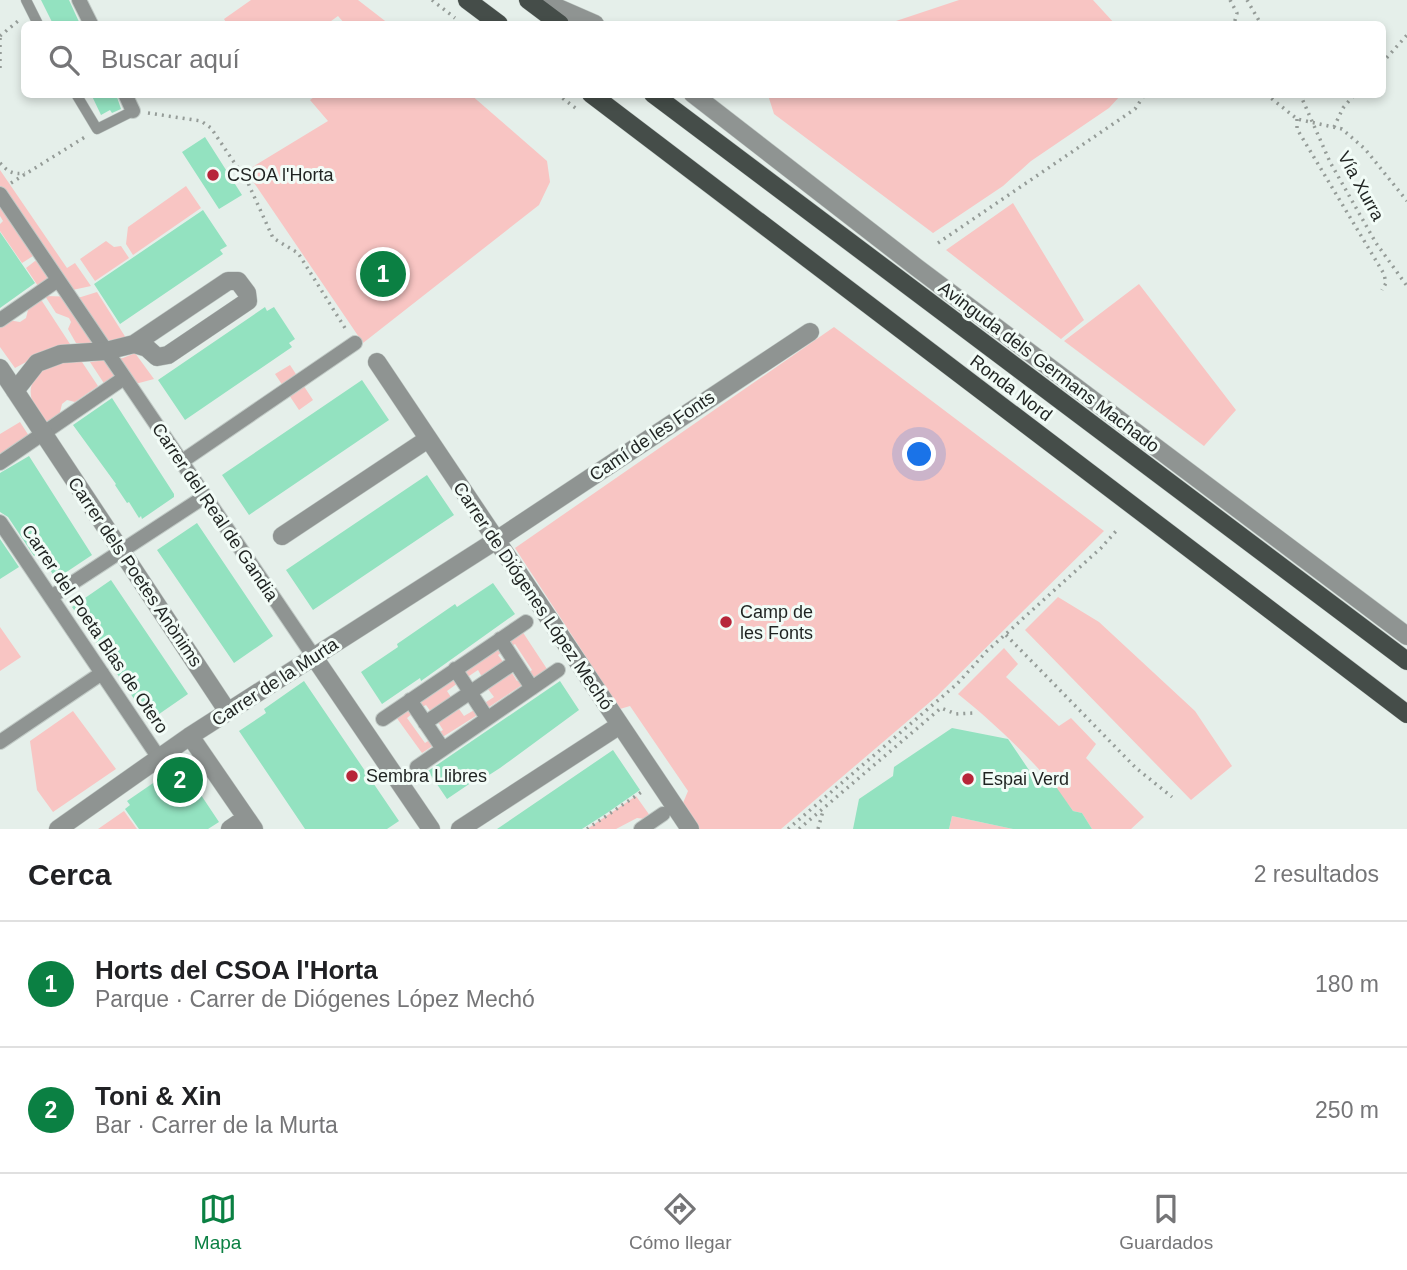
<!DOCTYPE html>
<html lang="es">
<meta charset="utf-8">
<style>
:root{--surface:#fff;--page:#f6f6f6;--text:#202124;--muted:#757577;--line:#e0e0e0;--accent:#0b8043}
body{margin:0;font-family:Arial,sans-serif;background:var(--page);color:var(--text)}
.you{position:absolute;left:920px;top:455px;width:24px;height:24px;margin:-18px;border:5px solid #fff;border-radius:50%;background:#1a73e8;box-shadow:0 0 0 10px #1a73e833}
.badge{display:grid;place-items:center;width:46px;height:46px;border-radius:50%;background:var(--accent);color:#fff;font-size:23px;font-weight:700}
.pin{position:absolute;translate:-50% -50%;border:4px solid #fff;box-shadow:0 2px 7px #0006}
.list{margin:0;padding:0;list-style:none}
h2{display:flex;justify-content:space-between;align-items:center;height:91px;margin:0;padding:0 28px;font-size:30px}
h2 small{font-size:23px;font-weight:400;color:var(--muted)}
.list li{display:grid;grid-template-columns:46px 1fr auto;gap:21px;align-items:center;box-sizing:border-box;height:126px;padding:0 28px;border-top:2px solid var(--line)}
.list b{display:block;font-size:26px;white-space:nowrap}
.list p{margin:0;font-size:23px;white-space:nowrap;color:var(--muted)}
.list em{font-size:23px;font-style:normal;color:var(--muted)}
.icon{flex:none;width:38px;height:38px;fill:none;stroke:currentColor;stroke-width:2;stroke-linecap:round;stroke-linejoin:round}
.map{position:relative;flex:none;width:1407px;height:829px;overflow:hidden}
.search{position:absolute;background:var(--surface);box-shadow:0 4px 10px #0003;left:21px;right:21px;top:21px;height:77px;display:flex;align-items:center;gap:18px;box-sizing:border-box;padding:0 24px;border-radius:10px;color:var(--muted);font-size:26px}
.sheet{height:343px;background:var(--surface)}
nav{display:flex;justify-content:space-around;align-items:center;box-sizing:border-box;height:98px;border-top:2px solid var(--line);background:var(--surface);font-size:19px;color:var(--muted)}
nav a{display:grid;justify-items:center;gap:4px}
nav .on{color:var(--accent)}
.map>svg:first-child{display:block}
</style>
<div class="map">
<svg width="1407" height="829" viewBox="0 0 1407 829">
<rect width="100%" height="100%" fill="#e5efea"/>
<path fill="#f8c5c3" d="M 251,0 L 358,0 L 389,24 L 345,24 L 338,16 L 327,24 L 227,24 L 224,19 Z
M 959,0 L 1093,0 L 1115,24 L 887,24 Z
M 470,94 L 547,161 L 550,182 L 539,205 L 363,343 L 246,171 L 328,121 L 310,100 L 317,95 Z
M 768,95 L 768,94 L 1121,95 L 1109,108 L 1031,161 L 1003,186 L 933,233 L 774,114 Z
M 0,170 L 67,268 L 75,263 L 91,286 L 68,291 L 40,289 L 26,268 L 35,261 L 50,264 L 32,246 L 33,256 L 22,263 L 0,231 L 0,224 L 3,221 L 0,216 Z
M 186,186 L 201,208 L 133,255 L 126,244 L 128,227 Z
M 1013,203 L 1084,320 L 1061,339 L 946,250 Z
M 106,241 L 114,247 L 121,246 L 129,258 L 95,281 L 80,259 Z
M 1139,284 L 1236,410 L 1204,446 L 1064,341 Z
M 97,292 L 126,338 L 89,344 L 76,343 L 68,329 L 71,322 L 69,318 L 56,313 L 45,296 L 81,297 Z
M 40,298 L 70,344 L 54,347 L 15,368 L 0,347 L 0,326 L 8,320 L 20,322 L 26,318 L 29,306 Z
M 834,327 L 1104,531 L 937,696 L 781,829 L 699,829 L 683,803 L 688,791 L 630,706 L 620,709 L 515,548 Z
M 135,353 L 154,379 L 109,391 L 90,362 L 123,358 Z
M 57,362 L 82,362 L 98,386 L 75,402 L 67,400 L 62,404 L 59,416 L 45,426 C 26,397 22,379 57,362 Z
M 290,365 L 313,400 L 299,410 L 275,374 Z
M 20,422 L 29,436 L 0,455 L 0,434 Z
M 1058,597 L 1099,622 L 1195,711 L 1232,766 L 1191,800 L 1025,630 Z
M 0,627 L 21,657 L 0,671 Z
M 522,631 L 547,669 L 531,680 L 527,674 L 532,670 L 515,644 L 510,647 L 506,642 Z
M 500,647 L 503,652 L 498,655 L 504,663 L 482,677 L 478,670 L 466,678 L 462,671 Z
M 1004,648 L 1018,664 L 1006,677 L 1059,726 L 1071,718 L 1096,744 L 1086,758 L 1144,817 L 1131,829 L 1092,829 L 1082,813 L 1073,811 C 1046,772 996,724 958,694 Z
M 512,673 L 517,681 L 522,679 L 525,683 L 486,709 L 483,704 L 494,697 L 488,689 Z
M 454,677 L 458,683 L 447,691 L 451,697 L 431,712 L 426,705 L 422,707 L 419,703 Z
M 410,708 L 413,713 L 407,718 L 425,743 L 431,739 L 434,745 L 422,753 L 396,717 Z
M 459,709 L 464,716 L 476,709 L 479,714 L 441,738 L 438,733 L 443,730 L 438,722 Z
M 73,711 L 116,769 L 53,812 L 37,790 L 30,741 Z
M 636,796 L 653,820 L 637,818 L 616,829 L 587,829 Z
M 124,811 L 137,829 L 98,829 Z
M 952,816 L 1013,829 L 949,829 Z"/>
<path fill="#93e2c0" d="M 41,0 L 69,0 L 80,24 L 53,24 Z
M 91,94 L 116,94 L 121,109 L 112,113 L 110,110 L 101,115 Z
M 205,137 L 242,195 L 219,209 L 182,152 Z
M 203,210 L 227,246 L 220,250 L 223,254 L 120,324 L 94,284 Z
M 0,232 L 35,283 L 0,308 Z
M 265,307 L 267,311 L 274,307 L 295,339 L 289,343 L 292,347 L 185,420 L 158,380 Z
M 362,380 L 389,420 L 249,515 L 222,475 Z
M 112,398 L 174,494 L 174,497 L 142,519 L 141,516 L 139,518 L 129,502 L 127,503 L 115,485 L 116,484 L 73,425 Z
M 29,456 L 92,555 L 56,579 L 39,553 L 34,556 L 8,517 L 0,512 L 0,473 Z
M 427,475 L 454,515 L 313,610 L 286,570 Z
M 197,523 L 273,636 L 234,663 L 157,550 Z
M 0,539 L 19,567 L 0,579 Z
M 111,580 L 188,694 L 149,721 L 72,607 Z
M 493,583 L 515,614 L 421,681 L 420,678 L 382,704 L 361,672 L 398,647 L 397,644 L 455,604 L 457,607 Z
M 304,681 L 399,821 L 387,829 L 305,829 L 239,731 L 266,713 L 264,709 Z
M 560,681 L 579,710 L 500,768 L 486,777 L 484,774 L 447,799 L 428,771 Z
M 952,728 L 1008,739 L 1031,773 L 1045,776 L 1052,781 L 1073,811 L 1082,813 L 1092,829 L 1013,829 L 952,816 L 949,829 L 853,829 L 859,799 L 893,776 L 894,767 Z
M 613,750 L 640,790 L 607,813 L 582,829 L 497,829 Z
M 175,768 L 178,772 L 183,768 L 219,822 L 208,829 L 139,829 L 125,809 L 130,805 L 127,801 Z"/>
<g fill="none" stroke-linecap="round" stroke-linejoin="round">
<defs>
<path id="service" d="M 26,0 L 38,24
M 76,94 L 97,129 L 133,111"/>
<path id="pedestrian" d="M 79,0 L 91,24
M 125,94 L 133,111
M 0,194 L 314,657
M 0,320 L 58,280
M 181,462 L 355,343
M 0,463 L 124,378
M 0,522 L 159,758
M 51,597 L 204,497
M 500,639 L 532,688
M 455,669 L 487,718
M 410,700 L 443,749
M 383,719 L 526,622
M 425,723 L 515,662
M 0,742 L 102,673
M 417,767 L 558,670
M 641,829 L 663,814"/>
<path id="minor" d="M 540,0 L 595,24
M 693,94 L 916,267 L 1407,636
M 377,362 L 690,829
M 0,368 L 228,712
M 15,391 L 37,363 L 61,354 L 106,351 L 134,344 L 228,281 L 238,281 L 247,293 L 248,301 L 168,355 L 157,357 L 147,348 L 134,344
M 282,536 L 428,439
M 314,657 L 431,829
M 190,736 L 254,829
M 58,829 L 190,736 L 495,541 L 810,332
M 230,829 L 246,818
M 460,829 L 620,725"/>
<path id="primary" d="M 467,0 L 499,24
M 528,0 L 560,24
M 591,94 L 1407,714
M 653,94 L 1407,661"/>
</defs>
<use href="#service" stroke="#c1cac6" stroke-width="11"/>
<use href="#pedestrian" stroke="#c1cac6" stroke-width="16"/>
<use href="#minor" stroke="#c1cac6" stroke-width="19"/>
<use href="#primary" stroke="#c1cac6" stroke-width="19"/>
<path stroke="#959c98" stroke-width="3.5" stroke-dasharray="2 5" stroke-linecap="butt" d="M 432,0 L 455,18
M 1230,0 L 1237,13 L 1234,24
M 1247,0 L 1261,24
M 0,36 L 18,21
M 0,38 L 0,72
M 1382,63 L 1407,35
M 557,94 L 578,110
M 1266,94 L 1297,119 L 1342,129 L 1365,149 L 1407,201
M 1300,94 L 1330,162 L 1376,243 L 1407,286
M 148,113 L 201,121 L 211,128 L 248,183 L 273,238 L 298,253 L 345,328
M 1297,119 L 1297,129 L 1384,274 L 1386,283 L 1382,290
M 1334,127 L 1343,108 L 1355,94
M 0,163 C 8,172 14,175 25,173
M 11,183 L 85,137
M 938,243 L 1135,109 L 1145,94
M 1006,635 L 1136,768 L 1172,797
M 587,829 L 643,791
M 788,829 L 957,684 L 987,651 L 1101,548 L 1117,530
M 799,829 L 941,708 L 956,714 L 973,713
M 818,829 L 823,811"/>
<use href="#service" stroke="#8f9492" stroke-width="10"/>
<use href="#pedestrian" stroke="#8f9492" stroke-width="14"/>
<use href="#minor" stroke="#8f9492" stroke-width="18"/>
<use href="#primary" stroke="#454d49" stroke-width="18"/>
</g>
<g fill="#b72539" stroke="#f2fcf7" stroke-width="2.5">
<circle cx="213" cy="175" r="7"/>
<circle cx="726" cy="622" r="7"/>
<circle cx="352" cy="776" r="7"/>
<circle cx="968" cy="779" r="7"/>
</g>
<g text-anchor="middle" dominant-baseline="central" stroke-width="6" stroke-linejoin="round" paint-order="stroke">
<g font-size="18" fill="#1f2321" stroke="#f2fcf7" text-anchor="start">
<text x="227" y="175">CSOA l'Horta</text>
<text x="740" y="612">Camp de<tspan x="740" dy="21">les Fonts</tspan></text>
<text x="366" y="776">Sembra Llibres</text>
<text x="982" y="779">Espai Verd</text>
</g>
<g font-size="18" fill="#1f2321" stroke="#f2fcf7">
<text transform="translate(1361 186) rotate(61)">Vía Xurra</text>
<text transform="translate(1049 367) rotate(37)">Avinguda dels Germans Machado</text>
<text transform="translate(1011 388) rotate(37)">Ronda Nord</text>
<text transform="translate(652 436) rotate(-34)">Camí de les Fonts</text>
<text transform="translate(215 512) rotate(56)">Carrer del Real de Gandia</text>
<text transform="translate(135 572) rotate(56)">Carrer dels Poetes Anònims</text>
<text transform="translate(533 596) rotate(56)">Carrer de Diógenes López Mechó</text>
<text transform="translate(95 629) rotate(56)">Carrer del Poeta Blas de Otero</text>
<text transform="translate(275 682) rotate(-33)">Carrer de la Murta</text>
</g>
</g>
</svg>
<div class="you"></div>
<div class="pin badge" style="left:383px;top:274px">1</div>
<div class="pin badge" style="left:180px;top:780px">2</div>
<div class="search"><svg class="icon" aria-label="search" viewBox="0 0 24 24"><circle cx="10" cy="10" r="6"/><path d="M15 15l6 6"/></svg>Buscar aquí</div>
</div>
<section class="sheet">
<h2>Cerca<small>2 resultados</small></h2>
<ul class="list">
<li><span class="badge">1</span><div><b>Horts del CSOA l'Horta</b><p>Parque · Carrer de Diógenes López Mechó</p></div><em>180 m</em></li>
<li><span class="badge">2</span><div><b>Toni &amp; Xin</b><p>Bar · Carrer de la Murta</p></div><em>250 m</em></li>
</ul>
</section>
<nav>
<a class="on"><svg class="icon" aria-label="map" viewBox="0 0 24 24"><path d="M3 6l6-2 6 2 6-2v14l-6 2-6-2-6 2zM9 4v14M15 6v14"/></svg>Mapa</a>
<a><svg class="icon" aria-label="directions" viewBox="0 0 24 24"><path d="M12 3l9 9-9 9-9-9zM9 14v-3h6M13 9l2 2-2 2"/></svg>Cómo llegar</a>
<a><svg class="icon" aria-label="saved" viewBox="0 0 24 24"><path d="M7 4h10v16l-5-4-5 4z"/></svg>Guardados</a>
</nav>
